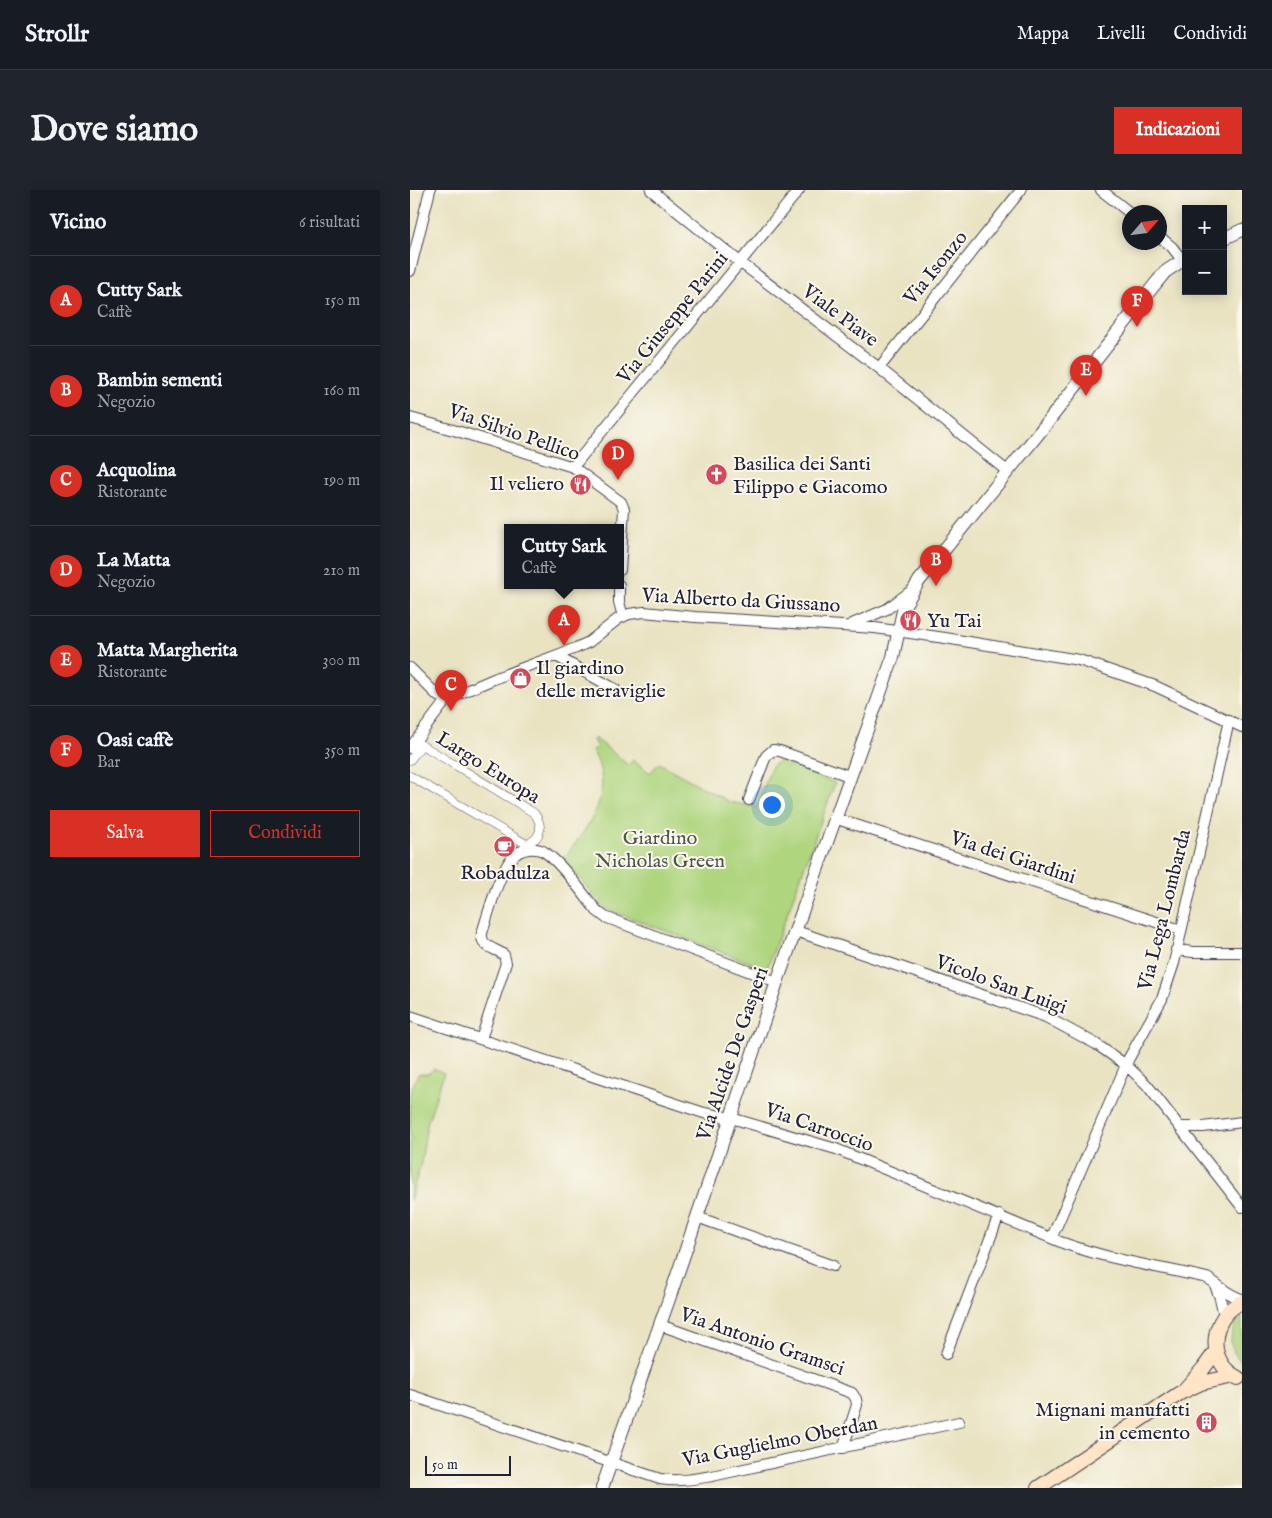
<!DOCTYPE html>
<html lang="it">
<meta charset="utf-8">
<style>
:root{--surface:#171b24;--page:#20242c;--text:#f1f3f6;--muted:#9ea1a6;--line:#363941;--accent:#d93025}
body{margin:0;font-family:"IM FELL English",serif;background:var(--page);color:var(--text)}
.controls{position:absolute;right:15px;top:15px;display:grid;overflow:hidden;border-radius:0px;box-shadow:0 2px 12px #0003}
.controls button{width:45px;height:45px;display:grid;place-items:center;padding:0;border:0;border-bottom:1px solid var(--line);background:var(--surface);color:var(--text);font:25px sans-serif}
.compass{position:absolute;left:712px;top:15px;width:45px;height:45px;border-radius:50%;background:var(--surface);box-shadow:0 2px 12px #0003;rotate:62deg}
.scale{position:absolute;left:15px;bottom:12px;width:86px;box-sizing:border-box;padding-left:5px;border:2px solid #22223b;border-top:0;font-size:14px;line-height:18px;white-space:nowrap;color:#22223b;-webkit-text-stroke:4px #fbf7ec;paint-order:stroke}
.you{position:absolute;left:361px;top:614px;width:18px;height:18px;margin:-12px;border:4px solid #fff;border-radius:50%;background:#1a73e8;box-shadow:0 0 0 8px #1a73e833}
.badge{display:grid;place-items:center;width:32px;height:32px;border-radius:50%;background:var(--accent);color:#fff;font-size:16px;font-weight:700}
.pin{position:absolute;translate:-50% -41px;filter:drop-shadow(0 1px 2px #0008)}
.pin::after{content:'';position:absolute;top:26px;width:18px;height:15px;background:inherit;clip-path:polygon(0 0,100% 0,50% 100%)}
.popup{position:absolute;left:94px;top:334px;width:120px;height:65px;box-sizing:border-box;display:grid;place-content:center;border-radius:0px;background:var(--surface);filter:drop-shadow(0 1px 4px #0005);font-size:16px;white-space:nowrap;color:var(--muted)}
.popup b{font-size:19px;color:var(--text)}
.popup::after{content:'';position:absolute;left:50%;top:100%;margin-left:-10px;border:10px solid transparent;border-top-color:var(--surface)}
.list{margin:0;padding:0;list-style:none}
h2{display:flex;justify-content:space-between;align-items:center;height:65px;margin:0;padding:0 20px;font-size:21px}
h2 small{font-size:16px;font-weight:400;color:var(--muted)}
.list li{display:grid;grid-template-columns:32px 1fr auto;gap:15px;align-items:center;box-sizing:border-box;height:90px;padding:0 20px;border-top:1px solid var(--line)}
.list b{display:block;font-size:19px;white-space:nowrap}
.list p{margin:0;font-size:16px;white-space:nowrap;color:var(--muted)}
.list em{font-size:16px;font-style:normal;color:var(--muted)}
.actions{display:flex;gap:10px;padding:15px 20px}
.actions a{flex:1;padding:11px 0;border:1px solid var(--accent);border-radius:0px;text-align:center;font-size:18px;color:var(--accent)}
.actions .main{background:var(--accent);color:#fff}
.map{position:relative;flex:none;width:832px;height:1298px;overflow:hidden;border-radius:0px}
header{display:flex;align-items:center;gap:30px;box-sizing:border-box;height:70px;padding:0 25px;background:var(--surface);border-bottom:1px solid var(--line)}
header strong{font-size:24px}
nav{display:flex;gap:28px;margin-inline-start:auto;font-size:18px}
.intro{display:flex;align-items:center;justify-content:space-between;box-sizing:border-box;height:120px;padding:0 30px}
h1{margin:0;font-size:35px}
.button{padding:12px 22px;border-radius:0px;background:var(--accent);color:#fff;font-size:18px;font-weight:700}
main{display:flex;gap:30px;padding:0 30px}
aside{flex:1;background:var(--surface);border-radius:0px;box-shadow:0 2px 12px #0003}
.map>svg:first-child{display:block}
</style>
<header>
<strong>Strollr</strong>
<nav><a>Mappa</a><a>Livelli</a><a>Condividi</a></nav>
</header>
<div class="intro"><h1>Dove siamo</h1><a class="button">Indicazioni</a></div>
<main>
<aside>
<h2>Vicino<small>6 risultati</small></h2>
<ul class="list">
<li><span class="badge">A</span><div><b>Cutty Sark</b><p>Caffè</p></div><em>150 m</em></li>
<li><span class="badge">B</span><div><b>Bambin sementi</b><p>Negozio</p></div><em>160 m</em></li>
<li><span class="badge">C</span><div><b>Acquolina</b><p>Ristorante</p></div><em>190 m</em></li>
<li><span class="badge">D</span><div><b>La Matta</b><p>Negozio</p></div><em>210 m</em></li>
<li><span class="badge">E</span><div><b>Matta Margherita</b><p>Ristorante</p></div><em>300 m</em></li>
<li><span class="badge">F</span><div><b>Oasi caffè</b><p>Bar</p></div><em>350 m</em></li>
</ul>
<div class="actions"><a class="main">Salva</a><a>Condividi</a></div>
</aside>
<div class="map">
<svg width="832" height="1298" viewBox="0 0 832 1298">
<rect width="100%" height="100%" fill="#fbf7ec"/>
<filter id="ink" filterUnits="userSpaceOnUse"><feTurbulence type="fractalNoise" baseFrequency=".02" numOctaves="2"/><feDisplacementMap in="SourceGraphic" scale="10" xChannelSelector="R" yChannelSelector="G"/><feConvolveMatrix kernelMatrix="1 2 1 2 8 2 1 2 1" color-interpolation-filters="sRGB"/></filter>
<filter id="wash" filterUnits="userSpaceOnUse"><feTurbulence type="fractalNoise" baseFrequency=".0096" numOctaves="4" result="noise"/><feDisplacementMap in="SourceGraphic" scale="20" xChannelSelector="R" yChannelSelector="G"/><feGaussianBlur stdDeviation="1.12" result="paint"/><feColorMatrix in="noise" values="0 0 0 0 0 0 0 0 0 0 0 0 0 0 0 0 0 1.4 0 .05"/><feComposite in="paint" operator="in"/></filter>
<g filter="url(#wash)">
<rect width="100%" height="100%" fill="#e9e3c2"/>
<path fill="#afd57f" stroke="#687c5d" d="M 185,548 L 218,575 L 223,570 L 240,583 L 249,573 L 319,612 L 346,617 L 362,576 L 370,570 L 425,593 L 357,779 L 197,719 L 189,711 L 153,669 C 179,636 207,603 182,560 L 187,557 L 183,550 Z
M 23,879 L 34,883 L 17,934 L 11,973 L 0,1011 L 0,903 L 8,884 L 18,884 Z
M 832,1126 L 832,1172 C 817,1159 818,1140 832,1126 Z"/>
</g>
<g filter="url(#ink)">
<g fill="none" stroke-linecap="round" stroke-linejoin="round">
<defs>
<path id="pedestrian" d="M 0,570 L 12,555 L 124,623 C 133,635 133,648 116,654 L 0,586"/>
<path id="minor" d="M 241,0 L 331,73 L 469,178 L 597,281
M 691,0 L 720,23
M 750,47 L 762,57 L 772,70
M 0,81 L 20,0
M 469,178 L 611,0
M 0,228 L 47,241 L 163,277 L 211,312 L 214,319 L 210,380
M 163,277 L 389,0
M 209,395 L 209,412 L 213,427
M 442,434 L 477,419 L 501,401
M 146,466 L 205,499
M 0,478 L 28,506 L 37,509 L 86,488 L 166,458 L 179,452 L 208,429 L 219,424 L 234,422 L 285,427 L 465,438 L 535,448 L 669,470 L 745,496 L 832,537
M 0,558 L 37,509
M 339,610 L 356,566 L 363,560 L 370,561 L 439,586
M 424,628 L 771,740
M 386,741 L 636,827 L 686,854 L 716,875 L 737,895 L 832,1017
M 766,760 L 783,762 L 832,762
M 0,826 L 294,923 L 321,928 L 426,959 L 653,1053 C 700,1070 749,1077 797,1088 C 810,1095 816,1105 832,1109
M 71,849 L 96,773 L 94,765 C 85,758 70,757 72,743 C 79,722 88,685 102,668 C 110,658 126,656 136,663 C 153,675 173,704 187,721 L 195,727 L 367,792
M 771,937 L 793,937 L 832,932
M 287,1027 L 423,1076
M 642,1047 L 719,868 L 752,809 L 764,773 L 819,530
M 805,1095 L 810,1108 L 814,1125
M 250,1135 L 442,1203 L 446,1209 L 447,1215 L 433,1258
M 536,1164 L 589,1025
M 0,1205 L 250,1289 C 268,1292 284,1289 302,1286 L 549,1232"/>
<path id="tertiary" d="M 813,49 L 832,40
M 192,1298 L 258,1112 L 367,792 L 483,467 L 494,416 L 509,391 L 637,233 L 742,98 L 755,82 L 776,68"/>
<path id="secondary" d="M 828,1188 C 795,1172 800,1126 832,1112
M 776,1198 L 793,1179 L 806,1161
M 628,1298 L 770,1203 L 791,1193 L 824,1186"/>
</defs>
<use href="#pedestrian" stroke="#403f4f" stroke-width="9"/>
<use href="#minor" stroke="#403f4f" stroke-width="12"/>
<use href="#tertiary" stroke="#403f4f" stroke-width="14"/>
<use href="#secondary" stroke="#403f4f" stroke-width="16"/>
<use href="#pedestrian" stroke="#fff" stroke-width="8"/>
<use href="#minor" stroke="#fff" stroke-width="10"/>
<use href="#tertiary" stroke="#fff" stroke-width="12"/>
<use href="#secondary" stroke="#ffe4c6" stroke-width="14"/>
</g>
</g>
<defs>
<symbol id="church-disc" viewBox="-11 -11 22 22"><circle r="9.5" fill="#d1495b" stroke="#fbf7ec"/><path d="M-1.2-6h2.4v3.5h3.3v2.4h-3.3V6h-2.4V-.1h-3.3v-2.4h3.3Z" fill="#fff"/></symbol>
<symbol id="restaurant-disc" viewBox="-11 -11 22 22"><circle r="9.5" fill="#d1495b" stroke="#fbf7ec"/><path d="M-5-6h1v4h1v-4h1v4h1v-4h1v5L-1.5 .5V6h-2V.5L-5-1ZM5-6V6H3V1.5H1.5Q1.5-4 5-6Z" fill="#fff"/></symbol>
<symbol id="shop-disc" viewBox="-11 -11 22 22"><circle r="9.5" fill="#d1495b" stroke="#fbf7ec"/><path d="M-5-2.5h2.3a2.7 3.5 0 0 1 5.4 0H5L5.5 6h-11ZM-1.5-2.5h3a1.5 2.3 0 0 0-3 0Z" fill="#fff"/></symbol>
<symbol id="cafe-disc" viewBox="-11 -11 22 22"><circle r="9.5" fill="#d1495b" stroke="#fbf7ec"/><path d="M-5.5-4.5H6V0H3Q3 3.5 0 3.5H-2.5Q-5.5 3.5-5.5 0ZM3-3.2v2h1.7v-2ZM-6 4.5H4V6H-6Z" fill="#fff"/></symbol>
<symbol id="building-disc" viewBox="-11 -11 22 22"><circle r="9.5" fill="#d1495b" stroke="#fbf7ec"/><path d="M-4-6H4V6H1V3H-1V6H-4ZM-2.5-4.3h1.7v1.8h-1.7ZM.8-4.3h1.7v1.8H.8ZM-2.5-1h1.7V.8h-1.7ZM.8-1h1.7V.8H.8Z" fill="#fff"/></symbol>
</defs>
<g fill-rule="evenodd">
<use href="#church-disc" x="294" y="272" width="25" height="25"/>
<use href="#restaurant-disc" x="158" y="282" width="25" height="25"/>
<use href="#restaurant-disc" x="488" y="418" width="25" height="25"/>
<use href="#shop-disc" x="98" y="476" width="25" height="25"/>
<use href="#cafe-disc" x="82" y="644" width="25" height="25"/>
<use href="#building-disc" x="784" y="1220" width="25" height="25"/>
</g>
<g text-anchor="middle" dominant-baseline="central" stroke-width="4" stroke-linejoin="round" paint-order="stroke">
<g font-size="20" fill="#22223b" stroke="#fbf7ec">
<text transform="translate(526 78) rotate(-51)">Via Isonzo</text>
<text transform="translate(430 126) rotate(37)">Viale Piave</text>
<text transform="translate(263 128) rotate(-51)">Via Giuseppe Parini</text>
<text transform="translate(104 243) rotate(19)">Via Silvio Pellico</text>
<text transform="translate(331 411) rotate(3)">Via Alberto da Giussano</text>
<text transform="translate(78 578) rotate(32)">Largo Europa</text>
<text transform="translate(603 668) rotate(18)">Via dei Giardini</text>
<text transform="translate(755 720) rotate(-76)">Via Lega Lombarda</text>
<text transform="translate(591 795) rotate(20)">Vicolo San Luigi</text>
<text transform="translate(323 864) rotate(-71)">Via Alcide De Gasperi</text>
<text transform="translate(409 938) rotate(19)">Via Carroccio</text>
<text transform="translate(352 1152) rotate(19)">Via Antonio Gramsci</text>
<text transform="translate(370 1252) rotate(-11)">Via Guglielmo Oberdan</text>
</g>
<g font-size="20" fill="#22223b" stroke="#fbf7ec" text-anchor="start">
<text x="323" y="274">Basilica dei Santi<tspan x="323" dy="23">Filippo e Giacomo</tspan></text>
<text x="154" y="294" text-anchor="end">Il veliero</text>
<text x="517" y="431">Yu Tai</text>
<text x="126" y="478">Il giardino<tspan x="126" dy="23">delle meraviglie</tspan></text>
<text x="95" y="683" text-anchor="middle">Robadulza</text>
<text x="780" y="1220" text-anchor="end">Mignani manufatti<tspan x="780" dy="23">in cemento</tspan></text>
</g>
<g font-size="20" fill="#4c584f" stroke="#fbf7ec">
<text x="250" y="648">Giardino<tspan x="250" dy="23">Nicholas Green</tspan></text>
</g>
</g>
</svg>
<div class="controls">
<button>+</button>
<button>−</button>
</div>
<svg class="compass" viewBox="-18 -18 36 36"><path d="M0-13l5 13h-10z" fill="#e53935"/><path d="M0 13l5-13h-10z" fill="#9ea1a6"/></svg>
<div class="scale">50 m</div>
<div class="you"></div>
<div class="pin badge" style="left:154px;top:456px">A</div>
<div class="popup"><b>Cutty Sark</b>Caffè</div>
<div class="pin badge" style="left:526px;top:396px">B</div>
<div class="pin badge" style="left:41px;top:521px">C</div>
<div class="pin badge" style="left:208px;top:290px">D</div>
<div class="pin badge" style="left:676px;top:206px">E</div>
<div class="pin badge" style="left:727px;top:137px">F</div>
</div>
</main>
